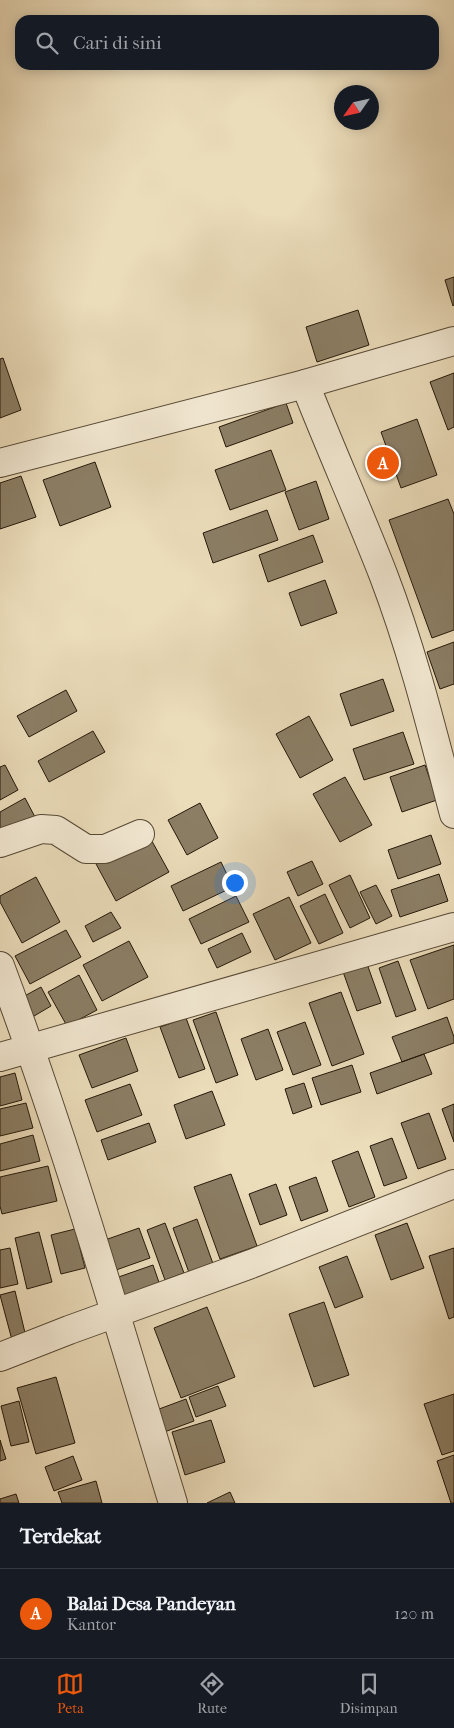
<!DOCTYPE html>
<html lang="id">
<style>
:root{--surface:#171b24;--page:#242831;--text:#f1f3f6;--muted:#9ea1a6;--line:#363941;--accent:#ea580c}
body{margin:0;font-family:"IM FELL French Canon",serif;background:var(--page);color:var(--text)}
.compass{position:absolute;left:334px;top:85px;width:45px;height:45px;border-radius:50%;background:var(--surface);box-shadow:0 2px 12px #0003;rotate:236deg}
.you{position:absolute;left:234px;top:882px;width:18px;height:18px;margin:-12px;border:4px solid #fff;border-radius:50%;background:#1a73e8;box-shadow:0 0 0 8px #1a73e833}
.badge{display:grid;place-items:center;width:32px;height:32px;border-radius:50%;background:var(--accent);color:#fff;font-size:16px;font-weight:700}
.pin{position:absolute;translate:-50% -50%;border:2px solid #fff;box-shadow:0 1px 5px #0006}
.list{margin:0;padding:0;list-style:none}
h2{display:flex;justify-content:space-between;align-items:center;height:65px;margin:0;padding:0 20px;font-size:21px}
h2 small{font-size:16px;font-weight:400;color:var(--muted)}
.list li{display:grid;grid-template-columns:32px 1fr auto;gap:15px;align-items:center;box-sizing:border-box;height:90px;padding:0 20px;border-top:1px solid var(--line)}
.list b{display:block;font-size:19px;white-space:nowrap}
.list p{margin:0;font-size:16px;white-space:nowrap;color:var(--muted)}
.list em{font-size:16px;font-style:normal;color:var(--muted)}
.icon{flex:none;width:28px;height:28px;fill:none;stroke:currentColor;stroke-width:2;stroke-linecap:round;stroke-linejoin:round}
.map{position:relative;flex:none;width:454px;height:1503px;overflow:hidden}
.search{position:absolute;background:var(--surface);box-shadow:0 2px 12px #0003;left:15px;right:15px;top:15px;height:55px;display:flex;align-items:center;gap:12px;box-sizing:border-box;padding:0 18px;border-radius:15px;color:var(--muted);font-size:19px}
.sheet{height:155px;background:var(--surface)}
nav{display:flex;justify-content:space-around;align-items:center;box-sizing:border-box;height:70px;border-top:1px solid var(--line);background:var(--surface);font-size:14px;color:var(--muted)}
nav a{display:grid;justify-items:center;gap:2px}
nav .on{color:var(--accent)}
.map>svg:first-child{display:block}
</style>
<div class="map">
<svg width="454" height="1503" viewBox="0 0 454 1503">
<rect width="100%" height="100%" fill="#ebdcba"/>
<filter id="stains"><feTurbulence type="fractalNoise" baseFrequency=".004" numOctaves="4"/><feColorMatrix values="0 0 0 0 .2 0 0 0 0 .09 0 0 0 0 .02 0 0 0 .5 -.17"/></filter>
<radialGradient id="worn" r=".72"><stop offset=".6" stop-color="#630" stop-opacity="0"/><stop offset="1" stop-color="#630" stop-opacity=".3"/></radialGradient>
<path fill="#8b7e65" stroke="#241809" d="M 454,277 L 454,305 L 453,306 L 445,280 Z
M 358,310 L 369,345 L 317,362 L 306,327 Z
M 3,358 L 21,410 L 0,418 L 0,359 Z
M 454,373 L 454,427 L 448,430 L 430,382 Z
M 286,403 L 293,423 L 226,447 L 219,427 Z
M 417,419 L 437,475 L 401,488 L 381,432 Z
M 271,450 L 286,490 L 230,510 L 215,470 Z
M 95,462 L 111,507 L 60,526 L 43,480 Z
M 21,476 L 36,517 L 0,529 L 0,483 Z
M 316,481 L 329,519 L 299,530 L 285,492 Z
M 448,499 L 454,514 L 454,630 L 432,638 L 389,520 Z
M 267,510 L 278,540 L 213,563 L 203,533 Z
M 313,535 L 323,562 L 268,582 L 259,555 Z
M 325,580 L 337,613 L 301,626 L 289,593 Z
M 454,642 L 454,684 L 440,689 L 427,652 Z
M 383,679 L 394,711 L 351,726 L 340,694 Z
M 66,690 L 77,711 L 29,737 L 17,716 Z
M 309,716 L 333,760 L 300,778 L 276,734 Z
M 93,731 L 105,752 L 49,782 L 38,761 Z
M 403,732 L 414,764 L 364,780 L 353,749 Z
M 5,765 L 18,790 L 0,800 L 0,767 Z
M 425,765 L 437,800 L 402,812 L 390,777 Z
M 345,777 L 372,825 L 340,842 L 313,794 Z
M 25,798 L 35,817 L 0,836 L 0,812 Z
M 200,803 L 218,838 L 187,855 L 168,820 Z
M 148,834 L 169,872 L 116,901 L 95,862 Z
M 431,835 L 441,864 L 398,879 L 388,850 Z
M 312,861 L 323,884 L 298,896 L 287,872 Z
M 221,862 L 233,887 L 183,911 L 171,886 Z
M 439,874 L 448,901 L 400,917 L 391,890 Z
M 350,875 L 370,918 L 350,928 L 329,885 Z
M 36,877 L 60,922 L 22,943 L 0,902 L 0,896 Z
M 376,885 L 392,916 L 376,924 L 360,892 Z
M 325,894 L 343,933 L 319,944 L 300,906 Z
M 236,896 L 249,922 L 201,944 L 189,919 Z
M 289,897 L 311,943 L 275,960 L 253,914 Z
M 111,912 L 121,928 L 93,942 L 85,926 Z
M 66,930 L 81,957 L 30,984 L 15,956 Z
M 242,933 L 251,952 L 217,968 L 208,949 Z
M 129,941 L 148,977 L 102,1001 L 83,965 Z
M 454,945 L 454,999 L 428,1009 L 410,960 Z
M 366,961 L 381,1003 L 357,1011 L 342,969 Z
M 398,961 L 416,1010 L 396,1017 L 379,968 Z
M 79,975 L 97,1010 L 67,1026 L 48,992 Z
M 41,987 L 51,1006 L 29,1019 L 19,999 Z
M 341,992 L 364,1054 L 332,1066 L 309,1003 Z
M 216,1012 L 238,1075 L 216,1083 L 193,1020 Z
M 447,1017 L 454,1037 L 454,1043 L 402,1062 L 392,1037 Z
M 186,1018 L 205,1069 L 179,1078 L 160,1027 Z
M 305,1022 L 321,1065 L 293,1075 L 277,1032 Z
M 268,1029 L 283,1070 L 256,1080 L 241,1039 Z
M 126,1038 L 138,1071 L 92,1088 L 79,1055 Z
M 424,1054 L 432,1074 L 377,1094 L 370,1073 Z
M 352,1065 L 361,1092 L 321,1105 L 312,1078 Z
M 15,1073 L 22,1100 L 0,1106 L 0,1077 Z
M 304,1083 L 312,1107 L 293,1114 L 285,1089 Z
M 130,1084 L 142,1115 L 97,1132 L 85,1100 Z
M 212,1091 L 225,1125 L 186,1139 L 174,1105 Z
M 26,1103 L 33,1128 L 0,1136 L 0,1109 Z
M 454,1104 L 454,1142 L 442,1109 Z
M 429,1113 L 446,1159 L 418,1169 L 401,1123 Z
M 149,1123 L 156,1142 L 108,1160 L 101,1140 Z
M 33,1135 L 40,1161 L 0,1171 L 0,1144 Z
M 392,1138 L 407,1178 L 384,1186 L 370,1146 Z
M 358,1151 L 375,1197 L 349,1207 L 332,1161 Z
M 48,1166 L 57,1201 L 2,1214 L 0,1206 L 0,1177 Z
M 231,1174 L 257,1246 L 220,1259 L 194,1187 Z
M 316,1177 L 328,1211 L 301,1221 L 289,1187 Z
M 276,1184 L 287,1215 L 260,1225 L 249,1194 Z
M 197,1219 L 216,1272 L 192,1281 L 173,1228 Z
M 165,1223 L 184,1273 L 165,1280 L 147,1230 Z
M 407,1223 L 424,1268 L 391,1280 L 375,1235 Z
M 139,1228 L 150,1258 L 116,1270 L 105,1240 Z
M 75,1229 L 85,1268 L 61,1274 L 51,1235 Z
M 39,1232 L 52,1282 L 27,1289 L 15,1238 Z
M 10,1248 L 18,1284 L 0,1288 L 0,1250 Z
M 454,1248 L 454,1317 L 449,1319 L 429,1256 Z
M 347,1256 L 363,1297 L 335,1308 L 319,1267 Z
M 153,1265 L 162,1291 L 120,1306 L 110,1280 Z
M 15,1291 L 26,1337 L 12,1340 L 0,1295 Z
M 324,1302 L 349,1375 L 314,1387 L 289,1314 Z
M 207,1307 L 235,1377 L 181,1398 L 154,1328 Z
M 56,1377 L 75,1443 L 36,1454 L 17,1388 Z
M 218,1386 L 226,1406 L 196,1417 L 189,1397 Z
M 454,1394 L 454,1451 L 442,1455 L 424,1404 Z
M 186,1399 L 194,1421 L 159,1434 L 151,1412 Z
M 19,1401 L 29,1442 L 11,1446 L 1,1406 Z
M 211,1420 L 225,1462 L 185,1475 L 172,1432 Z
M 0,1440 L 6,1459 L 0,1461 Z
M 454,1455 L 454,1503 L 451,1503 L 437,1461 Z
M 73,1456 L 82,1480 L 54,1491 L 45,1467 Z
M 96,1481 L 102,1503 L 62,1503 L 58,1492 Z
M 230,1492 L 235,1503 L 207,1503 Z
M 16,1494 L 19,1503 L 0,1503 L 0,1499 Z"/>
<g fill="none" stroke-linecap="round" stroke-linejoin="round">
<defs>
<path id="minor" d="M 305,384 C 330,448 358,510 383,574 C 413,652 433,734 454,814
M 0,843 L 41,829 L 56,830 L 86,849 L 105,849 L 140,834
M 0,966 C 66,1142 118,1323 173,1503
M 0,1057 L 454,927
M 0,1357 L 69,1330 L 251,1264 L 454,1184"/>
<path id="tertiary" d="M 0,463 L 305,384 L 454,341"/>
</defs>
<use href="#minor" stroke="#564935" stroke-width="30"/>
<use href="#tertiary" stroke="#564935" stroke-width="30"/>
<use href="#minor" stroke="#f2e8d2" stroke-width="28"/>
<use href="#tertiary" stroke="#f2e8d2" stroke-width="28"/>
</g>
<rect width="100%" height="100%" filter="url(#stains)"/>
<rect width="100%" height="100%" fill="url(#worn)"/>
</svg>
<svg class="compass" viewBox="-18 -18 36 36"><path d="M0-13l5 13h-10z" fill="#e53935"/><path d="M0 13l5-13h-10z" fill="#9ea1a6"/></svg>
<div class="you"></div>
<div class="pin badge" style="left:383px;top:463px">A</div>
<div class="search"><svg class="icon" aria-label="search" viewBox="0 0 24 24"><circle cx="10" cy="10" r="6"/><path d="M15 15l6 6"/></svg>Cari di sini</div>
</div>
<section class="sheet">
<h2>Terdekat<small></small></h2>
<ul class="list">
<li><span class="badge">A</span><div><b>Balai Desa Pandeyan</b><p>Kantor</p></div><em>120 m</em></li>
</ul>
</section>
<nav>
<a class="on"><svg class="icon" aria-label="map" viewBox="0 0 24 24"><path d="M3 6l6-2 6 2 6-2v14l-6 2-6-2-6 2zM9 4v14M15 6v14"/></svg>Peta</a>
<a><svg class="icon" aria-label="directions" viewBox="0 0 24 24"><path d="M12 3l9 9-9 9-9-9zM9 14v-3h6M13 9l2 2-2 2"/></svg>Rute</a>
<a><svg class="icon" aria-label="saved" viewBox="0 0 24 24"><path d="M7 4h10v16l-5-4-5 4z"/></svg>Disimpan</a>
</nav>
